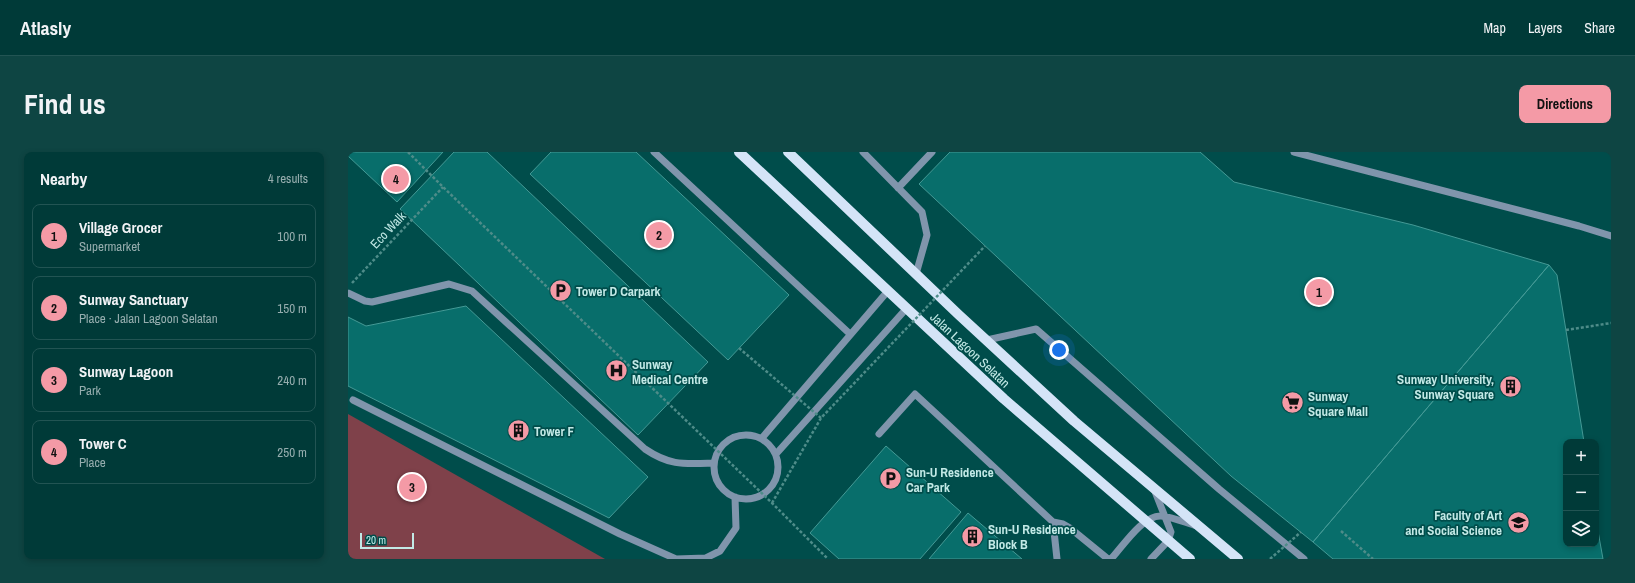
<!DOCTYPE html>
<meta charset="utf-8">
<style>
:root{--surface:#003a38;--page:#0e4543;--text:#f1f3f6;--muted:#95adae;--line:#225453;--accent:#f49aa6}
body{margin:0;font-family:"Archivo Narrow",sans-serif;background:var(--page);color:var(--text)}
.controls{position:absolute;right:12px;bottom:12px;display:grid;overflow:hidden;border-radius:8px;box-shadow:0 2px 6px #0003}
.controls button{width:36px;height:36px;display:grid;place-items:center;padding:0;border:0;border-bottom:1px solid var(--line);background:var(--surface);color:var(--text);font:20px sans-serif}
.scale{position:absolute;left:12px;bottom:10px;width:54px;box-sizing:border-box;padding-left:4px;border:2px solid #c2e9e6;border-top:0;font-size:11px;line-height:14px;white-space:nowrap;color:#c2e9e6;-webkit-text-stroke:3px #004d4b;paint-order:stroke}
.you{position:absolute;left:711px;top:198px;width:14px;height:14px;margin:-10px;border:3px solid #fff;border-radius:50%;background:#1a73e8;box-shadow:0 0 0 6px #1a73e833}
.badge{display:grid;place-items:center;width:26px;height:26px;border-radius:50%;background:var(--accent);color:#111;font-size:13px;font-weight:700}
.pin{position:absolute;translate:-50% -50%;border:2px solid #fff;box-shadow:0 1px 4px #0006}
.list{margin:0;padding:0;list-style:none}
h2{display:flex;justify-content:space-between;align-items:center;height:52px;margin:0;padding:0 16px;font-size:17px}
h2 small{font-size:13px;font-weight:400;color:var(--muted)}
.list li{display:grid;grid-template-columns:26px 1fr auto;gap:12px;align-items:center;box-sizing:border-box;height:64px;margin:0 8px 8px;padding:0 8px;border:1px solid var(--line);border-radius:8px}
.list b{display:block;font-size:15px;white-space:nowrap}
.list p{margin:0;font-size:13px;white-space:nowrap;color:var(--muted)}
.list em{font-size:13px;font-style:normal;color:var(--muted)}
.icon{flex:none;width:22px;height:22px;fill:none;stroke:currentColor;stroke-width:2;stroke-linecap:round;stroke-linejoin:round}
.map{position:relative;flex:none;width:1263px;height:407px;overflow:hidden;border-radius:8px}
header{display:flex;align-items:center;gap:24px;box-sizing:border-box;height:56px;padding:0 20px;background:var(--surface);border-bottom:1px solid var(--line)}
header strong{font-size:19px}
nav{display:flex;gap:22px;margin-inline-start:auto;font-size:14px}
.intro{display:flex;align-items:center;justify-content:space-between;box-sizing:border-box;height:96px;padding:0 24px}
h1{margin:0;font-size:28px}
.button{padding:10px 18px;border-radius:8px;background:var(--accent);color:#111;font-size:14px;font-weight:700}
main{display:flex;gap:24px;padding:0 24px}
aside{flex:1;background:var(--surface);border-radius:8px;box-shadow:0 2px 6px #0003}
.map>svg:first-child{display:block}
</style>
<header>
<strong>Atlasly</strong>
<nav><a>Map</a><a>Layers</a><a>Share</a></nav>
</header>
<div class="intro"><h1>Find us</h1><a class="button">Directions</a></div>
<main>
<aside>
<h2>Nearby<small>4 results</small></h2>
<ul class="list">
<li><span class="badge">1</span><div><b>Village Grocer</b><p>Supermarket</p></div><em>100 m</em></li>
<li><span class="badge">2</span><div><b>Sunway Sanctuary</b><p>Place · Jalan Lagoon Selatan</p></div><em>150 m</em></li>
<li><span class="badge">3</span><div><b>Sunway Lagoon</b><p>Park</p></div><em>240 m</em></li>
<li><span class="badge">4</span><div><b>Tower C</b><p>Place</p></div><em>250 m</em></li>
</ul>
</aside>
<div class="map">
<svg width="1263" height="407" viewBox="0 0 1263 407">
<rect width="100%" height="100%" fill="#004d4b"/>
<path fill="#7f414a" d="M 0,262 L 257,407 L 0,407 Z"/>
<path fill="#086e6b" stroke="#449995" d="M 0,0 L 95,0 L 49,50 L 0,4 Z
M 106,0 L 139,0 L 360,210 L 290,283 L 52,57 Z
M 203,0 L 288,0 L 441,143 L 380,208 L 182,22 Z
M 602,0 L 852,0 L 886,30 L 1065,73 L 1201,113 L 965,390 L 883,324 L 571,32 Z
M 1201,113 L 1209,123 L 1236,290 L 1218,290 L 1218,392 L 1248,392 L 1248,368 L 1255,407 L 985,407 L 965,390 Z
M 118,154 L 300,325 L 261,366 L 0,234 L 0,165 L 18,174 Z
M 538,294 L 613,360 L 572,407 L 491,407 L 462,381 Z
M 620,361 L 674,407 L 581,407 Z"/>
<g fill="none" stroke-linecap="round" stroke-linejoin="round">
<path stroke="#4e8c89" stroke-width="2.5" stroke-dasharray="3 2" stroke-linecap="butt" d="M 4,131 L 95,35
M 1218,178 L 1263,171
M 993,379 L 1025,407"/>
<path stroke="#8095ac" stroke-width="7" d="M 306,0 L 502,182
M 515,0 L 574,60 L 579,83 L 568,122
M 946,0 L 1231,74 L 1263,84
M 550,36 L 584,0
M 0,141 L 17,149 L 24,150 L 101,132 L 124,139 L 297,297 C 322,314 336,312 366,311
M 639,188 L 688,177 L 871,337 L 956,407
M 5,248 L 272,382 L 328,407 L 358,406 L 372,399 L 388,376 L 387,345
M 531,282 L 567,242 L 705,370
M366 315a32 32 0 1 1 64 0a32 32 0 1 1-64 0Z
M 414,286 L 539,140
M 428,302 L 558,157
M 709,407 L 705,370 L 715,372 L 722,376 L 760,407
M 763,407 C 775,394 795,363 813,364 C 825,365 838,371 849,374
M 803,407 L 820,389 L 823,380 L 806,337"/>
<path stroke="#d4e4f7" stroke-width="10" d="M 391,0 L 656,247 L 842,407
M 440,0 L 611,163 L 726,269 L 890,407"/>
<path stroke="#4e8c89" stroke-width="2.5" stroke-dasharray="3 2" stroke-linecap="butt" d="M 60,0 L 95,35 L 424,351 L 480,407
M 391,196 L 473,266
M 424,351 L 473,266 L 637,94
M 922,407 L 953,380"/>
</g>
<defs>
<symbol id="parking-disc" viewBox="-11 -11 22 22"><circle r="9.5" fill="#f49aa6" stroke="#004d4b"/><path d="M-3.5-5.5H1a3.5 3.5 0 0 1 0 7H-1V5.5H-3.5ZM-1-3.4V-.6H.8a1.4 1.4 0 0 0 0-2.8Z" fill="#111"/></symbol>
<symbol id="hospital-disc" viewBox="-11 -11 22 22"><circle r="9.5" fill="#f49aa6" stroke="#004d4b"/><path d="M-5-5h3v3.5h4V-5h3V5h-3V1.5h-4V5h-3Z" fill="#111"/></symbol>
<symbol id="building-disc" viewBox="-11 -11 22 22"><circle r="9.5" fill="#f49aa6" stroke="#004d4b"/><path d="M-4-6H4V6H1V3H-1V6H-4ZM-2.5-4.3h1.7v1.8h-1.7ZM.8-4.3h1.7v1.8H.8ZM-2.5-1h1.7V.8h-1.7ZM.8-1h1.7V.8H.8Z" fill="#111"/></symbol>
<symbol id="supermarket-disc" viewBox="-11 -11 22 22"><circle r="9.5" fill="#f49aa6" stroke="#004d4b"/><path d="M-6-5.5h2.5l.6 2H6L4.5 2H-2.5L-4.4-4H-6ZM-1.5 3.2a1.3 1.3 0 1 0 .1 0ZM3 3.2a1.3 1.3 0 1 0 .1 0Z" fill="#111"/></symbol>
<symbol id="university-disc" viewBox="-11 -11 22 22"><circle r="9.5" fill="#f49aa6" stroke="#004d4b"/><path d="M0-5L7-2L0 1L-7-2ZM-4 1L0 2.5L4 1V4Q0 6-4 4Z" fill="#111"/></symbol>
</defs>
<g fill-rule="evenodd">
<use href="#parking-disc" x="200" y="126" width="25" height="25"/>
<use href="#hospital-disc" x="256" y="206" width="25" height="25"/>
<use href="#building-disc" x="1150" y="222" width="25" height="25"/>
<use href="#supermarket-disc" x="932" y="238" width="25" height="25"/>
<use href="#building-disc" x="158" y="266" width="25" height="25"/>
<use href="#parking-disc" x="530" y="314" width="25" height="25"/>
<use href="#university-disc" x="1158" y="358" width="25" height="25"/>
<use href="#building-disc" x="612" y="372" width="25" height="25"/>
</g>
<g text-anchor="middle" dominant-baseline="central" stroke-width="3.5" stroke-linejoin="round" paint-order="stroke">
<g font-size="13" fill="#c2e9e6" stroke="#004d4b">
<text transform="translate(40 78) rotate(-47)">Eco Walk</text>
<text transform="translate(622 198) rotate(43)">Jalan Lagoon Selatan</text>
</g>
<g font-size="13" font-weight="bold" fill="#c2e9e6" stroke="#004d4b" text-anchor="start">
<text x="228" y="139">Tower D Carpark</text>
<text x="284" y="212">Sunway<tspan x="284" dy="15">Medical Centre</tspan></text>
<text x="1146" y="227" text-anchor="end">Sunway University,<tspan x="1146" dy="15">Sunway Square</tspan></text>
<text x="960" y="244">Sunway<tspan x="960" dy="15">Square Mall</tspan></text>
<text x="186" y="279">Tower F</text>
<text x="558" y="320">Sun-U Residence<tspan x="558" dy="15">Car Park</tspan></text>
<text x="1154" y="363" text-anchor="end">Faculty of Art<tspan x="1154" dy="15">and Social Science</tspan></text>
<text x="640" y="377">Sun-U Residence<tspan x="640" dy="15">Block B</tspan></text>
</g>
</g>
</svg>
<div class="controls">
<button>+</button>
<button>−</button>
<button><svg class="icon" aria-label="layers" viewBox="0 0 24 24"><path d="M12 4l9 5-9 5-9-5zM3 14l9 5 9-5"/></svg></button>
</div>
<div class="scale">20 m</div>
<div class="you"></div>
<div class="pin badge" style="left:971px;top:140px">1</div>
<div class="pin badge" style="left:311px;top:83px">2</div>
<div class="pin badge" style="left:64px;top:335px">3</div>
<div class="pin badge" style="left:48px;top:27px">4</div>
</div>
</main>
